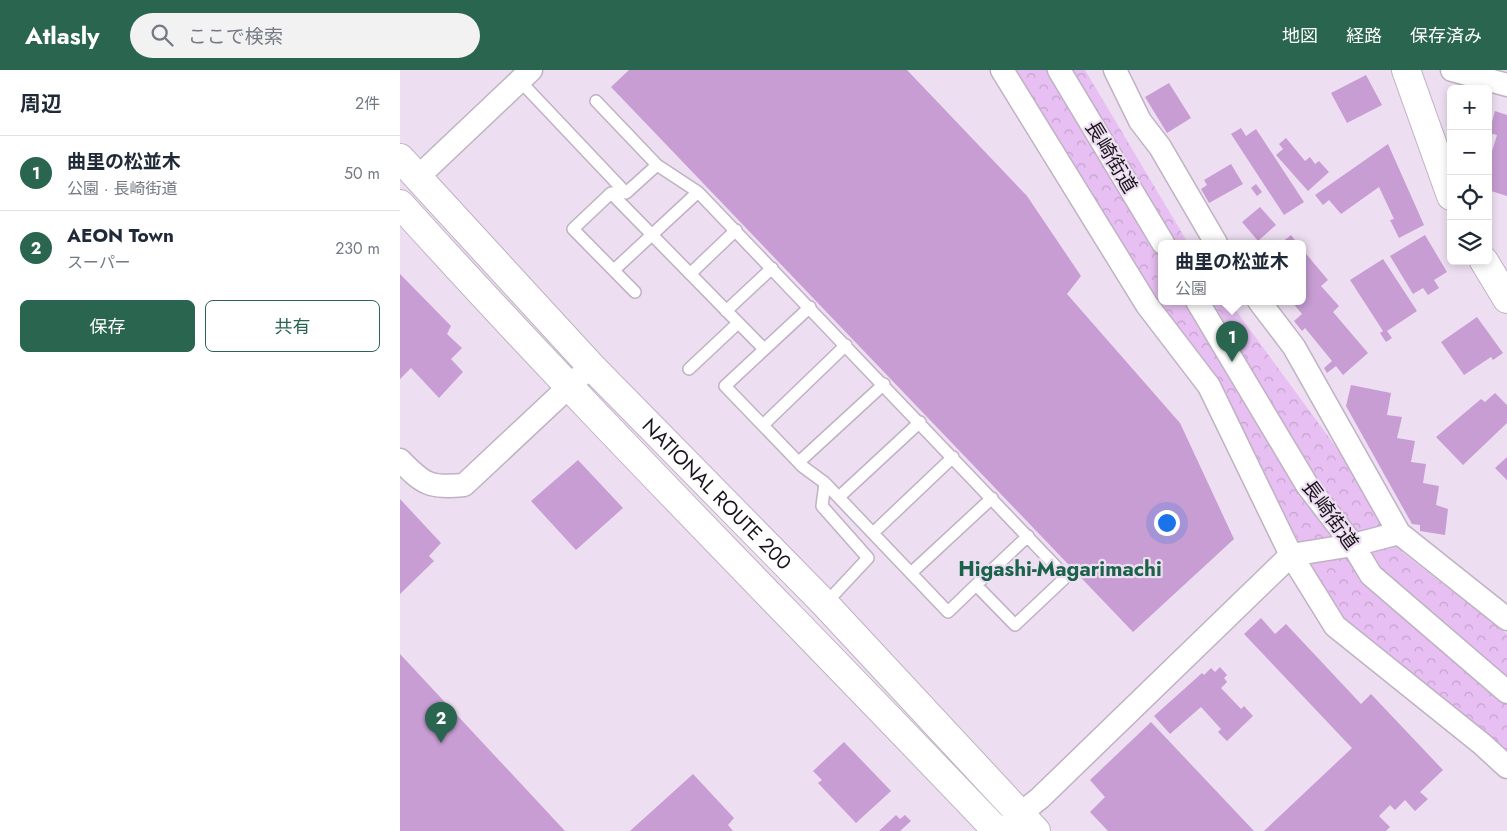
<!DOCTYPE html>
<html lang="ja">
<meta charset="utf-8">
<style>
:root{--surface:#fff;--page:#f2f2f3;--text:#1f2937;--muted:#747a83;--line:#e0e1e3;--accent:#2a654f}
body{margin:0;font-family:Jost,"Noto Sans JP",sans-serif;background:var(--page);color:var(--text)}
.controls{position:absolute;right:15px;top:15px;display:grid;overflow:hidden;border-radius:8px;box-shadow:0 2px 8px #0003}
.controls button{width:45px;height:45px;display:grid;place-items:center;padding:0;border:0;border-bottom:1px solid var(--line);background:var(--surface);color:var(--text);font:25px sans-serif}
.you{position:absolute;left:766px;top:452px;width:18px;height:18px;margin:-12px;border:4px solid #fff;border-radius:50%;background:#1a73e8;box-shadow:0 0 0 8px #1a73e833}
.badge{display:grid;place-items:center;width:32px;height:32px;border-radius:50%;background:var(--accent);color:#fff;font-size:16px;font-weight:700}
.pin{position:absolute;translate:-50% -41px;filter:drop-shadow(0 1px 2px #0008)}
.pin::after{content:'';position:absolute;top:26px;width:18px;height:15px;background:inherit;clip-path:polygon(0 0,100% 0,50% 100%)}
.popup{position:absolute;left:758px;top:170px;width:148px;height:65px;box-sizing:border-box;display:grid;place-content:center;border-radius:8px;background:var(--surface);filter:drop-shadow(0 1px 4px #0005);font-size:16px;white-space:nowrap;color:var(--muted)}
.popup b{font-size:19px;color:var(--text)}
.popup::after{content:'';position:absolute;left:50%;top:100%;margin-left:-10px;border:10px solid transparent;border-top-color:var(--surface)}
.list{margin:0;padding:0;list-style:none}
h2{display:flex;justify-content:space-between;align-items:center;height:65px;margin:0;padding:0 20px;font-size:21px}
h2 small{font-size:16px;font-weight:400;color:var(--muted)}
.list li{display:grid;grid-template-columns:32px 1fr auto;gap:15px;align-items:center;box-sizing:border-box;height:75px;padding:0 20px;border-top:1px solid var(--line)}
.list b{display:block;font-size:19px;white-space:nowrap}
.list p{margin:0;font-size:16px;white-space:nowrap;color:var(--muted)}
.list em{font-size:16px;font-style:normal;color:var(--muted)}
.actions{display:flex;gap:10px;padding:15px 20px}
.actions a{flex:1;padding:11px 0;border:1px solid var(--accent);border-radius:8px;text-align:center;font-size:18px;color:var(--accent)}
.actions .main{background:var(--accent);color:#fff}
.icon{flex:none;width:28px;height:28px;fill:none;stroke:currentColor;stroke-width:2;stroke-linecap:round;stroke-linejoin:round}
.map{position:relative;flex:none;width:1107px;height:761px;overflow:hidden}
header{display:flex;align-items:center;gap:30px;box-sizing:border-box;height:70px;padding:0 25px;background:var(--accent);color:#fff}
header strong{font-size:24px}
nav{display:flex;gap:28px;margin-inline-start:auto;font-size:18px}
.search{width:350px;height:45px;background:var(--page);display:flex;align-items:center;gap:12px;box-sizing:border-box;padding:0 18px;border-radius:28px;color:var(--muted);font-size:19px}
main{display:flex}
aside{flex:1;background:var(--surface)}
.map>svg:first-child{display:block}
</style>
<header>
<strong>Atlasly</strong>
<div class="search"><svg class="icon" aria-label="search" viewBox="0 0 24 24"><circle cx="10" cy="10" r="6"/><path d="M15 15l6 6"/></svg>ここで検索</div>
<nav><a>地図</a><a>経路</a><a>保存済み</a></nav>
</header>
<main>
<aside>
<h2>周辺<small>2件</small></h2>
<ul class="list">
<li><span class="badge">1</span><div><b>曲里の松並木</b><p>公園 · 長崎街道</p></div><em>50 m</em></li>
<li><span class="badge">2</span><div><b>AEON Town</b><p>スーパー</p></div><em>230 m</em></li>
</ul>
<div class="actions"><a class="main">保存</a><a>共有</a></div>
</aside>
<div class="map">
<svg width="1107" height="761" viewBox="0 0 1107 761">
<defs>
<pattern id="park-crowns" width="20" height="18" patternUnits="userSpaceOnUse" patternTransform="scale(1.25)"><rect width="20" height="18" fill="#e7bff2"/><path d="M2 6a3 3 0 1 1 6 0M12 15a3 3 0 1 1 6 0" fill="none" stroke="#c6a3cf"/></pattern>
</defs>
<rect width="100%" height="100%" fill="#eddff1"/>
<path fill="url(#park-crowns)" d="M 614,0 L 685,0 L 788,173 L 762,173 L 762,231 L 829,231 L 955,403 L 1003,483 L 1107,564 L 1107,683 L 1101,675 L 943,551 L 887,450 Z"/>
<path fill="#c79dd3" d="M 229,0 L 507,0 L 627,126 L 681,206 L 667,224 L 780,353 L 834,469 L 733,562 L 211,17 Z
M 966,5 L 982,35 L 947,53 L 931,23 Z
M 769,13 L 791,48 L 767,63 L 745,27 Z
M 1095,41 L 1107,45 L 1107,126 L 1088,120 L 1088,94 L 1097,65 L 1089,63 Z
M 841,58 L 846,66 L 856,59 L 904,132 L 884,145 L 831,64 Z
M 886,68 L 905,91 L 910,87 L 915,94 L 919,91 L 929,102 L 908,121 L 876,85 L 883,79 L 879,74 Z
M 988,74 L 1024,155 L 999,168 L 990,150 L 994,149 L 979,117 L 941,144 L 929,130 L 923,135 L 915,125 Z
M 831,94 L 843,114 L 809,133 L 801,119 L 807,115 L 804,110 Z
M 856,114 L 862,122 L 857,126 L 851,118 Z
M 860,137 L 876,155 L 858,171 L 842,152 Z
M 891,165 L 897,173 L 881,173 Z
M 1025,165 L 1047,202 L 1034,210 L 1039,218 L 1028,225 L 1023,218 L 1013,224 L 990,186 Z
M 902,179 L 928,210 L 921,216 L 939,236 L 933,242 L 968,283 L 943,305 L 936,296 L 927,303 L 924,298 L 932,291 L 905,258 L 902,261 L 894,251 L 902,244 L 891,231 L 902,231 Z
M 983,189 L 1017,241 L 987,261 L 992,268 L 986,272 L 980,263 L 983,261 L 950,210 Z
M 0,204 L 51,256 L 47,264 L 62,278 L 51,289 L 63,302 L 39,328 L 11,298 L 0,309 Z
M 1077,247 L 1103,283 L 1093,290 L 1091,287 L 1064,305 L 1041,272 Z
M 951,315 L 991,323 L 987,345 L 1002,347 L 997,368 L 1015,371 L 1011,392 L 1026,394 L 1023,413 L 1039,416 L 1036,435 L 1048,439 L 1045,465 L 1020,461 L 1020,455 L 1012,454 L 946,336 Z
M 1095,323 L 1107,335 L 1107,353 L 1063,395 L 1036,367 L 1081,329 L 1085,332 Z
M 1107,387 L 1107,410 L 1095,398 Z
M 178,390 L 223,438 L 176,480 L 131,431 Z
M 0,429 L 41,473 L 29,486 L 34,491 L 0,524 Z
M 861,548 L 875,564 L 886,554 L 961,634 L 971,624 L 1043,700 L 1020,722 L 1028,729 L 1015,741 L 1005,730 L 995,740 L 990,735 L 979,746 L 990,757 L 986,761 L 864,761 L 952,678 L 844,564 Z
M 0,584 L 165,761 L 0,761 Z
M 820,597 L 827,605 L 824,608 L 827,612 L 821,618 L 841,639 L 844,636 L 853,646 L 827,671 L 818,662 L 821,659 L 801,637 L 770,664 L 754,646 L 802,603 L 804,605 L 811,598 L 815,602 Z
M 751,652 L 854,761 L 708,761 L 690,742 L 705,727 L 690,710 Z
M 444,672 L 491,721 L 456,753 L 418,713 L 422,710 L 413,701 Z
M 293,704 L 334,748 L 328,755 L 333,761 L 230,761 Z
M 496,745 L 500,749 L 505,745 L 511,751 L 500,761 L 479,761 Z"/>
<g fill="none" stroke-linecap="round" stroke-linejoin="round">
<defs>
<path id="lane" d="M 120,11 L 226,123 L 257,95 L 298,122 L 666,507 L 615,555 L 576,515 L 628,466
M 196,31 L 257,95
M 211,123 L 364,279
M 217,123 L 211,123 L 173,159 L 235,222
M 214,200 L 298,122
M 290,204 L 336,160
M 410,237 L 325,316 L 402,396 L 425,413 L 548,542 L 576,515
M 326,241 L 372,198
M 289,299 L 338,253
M 363,355 L 446,275
M 399,392 L 484,314
M 439,427 L 520,352
M 473,463 L 553,387
M 511,503 L 592,428
M 425,534 L 468,488 L 422,436 L 425,413"/>
<path id="street" d="M 602,0 L 747,235 L 809,316 L 891,485 L 935,556 L 1082,674 L 1107,697
M 659,0 L 763,173
M 715,0 L 740,51 L 760,77 L 816,173
M 1052,0 L 1107,15
M 18,107 L 131,0
M 797,231 L 907,415 L 953,475 L 971,505 L 1107,622
M 859,231 L 894,277 L 999,463
M 0,390 C 24,415 30,418 64,415 L 191,296
M 603,761 L 620,744 L 640,728 L 891,485 L 953,475 L 999,463 L 1107,549"/>
<path id="secondary" d="M 1006,0 L 1051,126
M 1084,191 L 1107,229"/>
<g id="highway">
<path id="s1" d="M 0,88 L 191,296 L 425,534 L 636,761"/>
<path d="M 0,134 C 193,348 398,552 597,761"/>
</g>
</defs>
<use href="#lane" stroke="#bfb2c3" stroke-width="14"/>
<use href="#street" stroke="#bfb2c3" stroke-width="25"/>
<use href="#secondary" stroke="#bfb2c3" stroke-width="30"/>
<use href="#highway" stroke="#bfb2c3" stroke-width="30"/>
<use href="#lane" stroke="#fff" stroke-width="11"/>
<use href="#street" stroke="#fff" stroke-width="22"/>
<use href="#secondary" stroke="#fff" stroke-width="28"/>
<use href="#highway" stroke="#fff" stroke-width="28"/>
</g>
<g text-anchor="middle" dominant-baseline="central" stroke-width="4.5" stroke-linejoin="round" paint-order="stroke">
<g font-size="20" fill="#19141b" stroke="#eddff1">
<text transform="translate(711 87) rotate(59)">長崎街道</text>
<text stroke="none"><textPath href="#s1" startOffset="462">NATIONAL ROUTE 200</textPath></text>
<text transform="translate(930 445) rotate(54)">長崎街道</text>
</g>
<g font-size="21" font-weight="bold" fill="#1b624a" stroke="#eddff1">
<text x="660" y="499">Higashi-Magarimachi</text>
</g>
</g>
</svg>
<div class="controls">
<button>+</button>
<button>−</button>
<button><svg class="icon" aria-label="locate" viewBox="0 0 24 24"><circle cx="12" cy="12" r="6"/><path d="M12 2v4M12 18v4M2 12h4M18 12h4"/></svg></button>
<button><svg class="icon" aria-label="layers" viewBox="0 0 24 24"><path d="M12 4l9 5-9 5-9-5zM3 14l9 5 9-5"/></svg></button>
</div>
<div class="you"></div>
<div class="pin badge" style="left:832px;top:292px">1</div>
<div class="popup"><b>曲里の松並木</b>公園</div>
<div class="pin badge" style="left:41px;top:673px">2</div>
</div>
</main>
